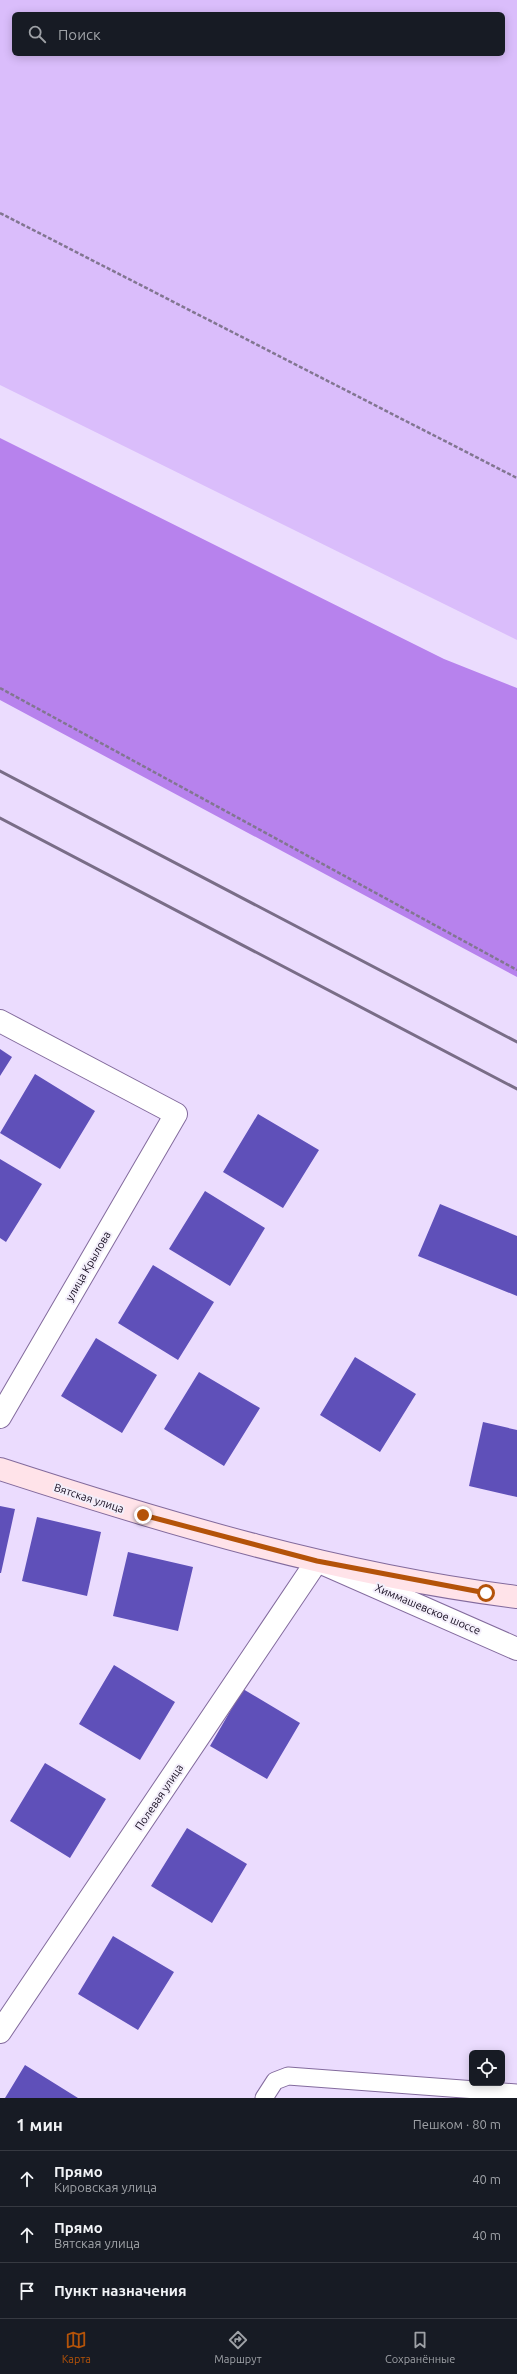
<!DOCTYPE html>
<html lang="ru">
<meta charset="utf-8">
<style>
:root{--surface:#171b24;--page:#20242c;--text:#f1f3f6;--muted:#9ea1a6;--line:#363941;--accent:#b45309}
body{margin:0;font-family:Ubuntu,sans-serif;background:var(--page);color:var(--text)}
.controls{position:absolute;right:12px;bottom:12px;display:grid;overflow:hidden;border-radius:6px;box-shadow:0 2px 10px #0003}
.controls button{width:36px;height:36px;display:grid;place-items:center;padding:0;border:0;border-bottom:1px solid var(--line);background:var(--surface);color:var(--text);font:20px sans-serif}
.stop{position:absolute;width:12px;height:12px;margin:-9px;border:3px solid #b45309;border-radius:50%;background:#fff}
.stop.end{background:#b45309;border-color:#fff;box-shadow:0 1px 4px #0008}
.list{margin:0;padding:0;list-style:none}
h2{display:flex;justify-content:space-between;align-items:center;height:52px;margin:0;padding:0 16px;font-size:17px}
h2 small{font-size:13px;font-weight:400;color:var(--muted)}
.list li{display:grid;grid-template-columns:26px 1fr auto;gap:12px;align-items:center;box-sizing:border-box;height:56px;padding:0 16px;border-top:1px solid var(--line)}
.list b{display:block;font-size:15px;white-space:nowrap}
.list p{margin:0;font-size:13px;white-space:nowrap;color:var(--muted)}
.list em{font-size:13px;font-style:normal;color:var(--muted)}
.icon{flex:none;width:22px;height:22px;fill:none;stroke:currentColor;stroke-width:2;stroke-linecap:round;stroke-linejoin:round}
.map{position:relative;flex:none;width:517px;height:2098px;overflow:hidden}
.search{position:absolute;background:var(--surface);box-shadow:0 2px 10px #0003;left:12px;right:12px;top:12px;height:44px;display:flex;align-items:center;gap:10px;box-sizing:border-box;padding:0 14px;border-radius:6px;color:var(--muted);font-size:15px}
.sheet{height:220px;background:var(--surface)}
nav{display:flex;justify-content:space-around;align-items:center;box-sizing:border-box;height:56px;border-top:1px solid var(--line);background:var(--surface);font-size:11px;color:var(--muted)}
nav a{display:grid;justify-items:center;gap:2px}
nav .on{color:var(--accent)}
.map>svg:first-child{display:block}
</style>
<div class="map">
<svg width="517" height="2098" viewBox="0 0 517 2098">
<rect width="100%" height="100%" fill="#ebdcfe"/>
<path fill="#dabdfb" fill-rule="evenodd" d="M 0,0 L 517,0 L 517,640 L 0,385 ZM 14,14 L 503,14 L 503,54 L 14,54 Z"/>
<path fill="#b782ed" d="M 0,438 L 444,659 L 517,688 L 517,977 L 0,700 Z"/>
<path fill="#5f50b9" d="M 0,1049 L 12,1057 L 0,1076 Z
M 35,1074 L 95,1111 L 60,1169 L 0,1133 Z
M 258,1114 L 319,1150 L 283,1208 L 223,1172 Z
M 0,1159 L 42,1184 L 6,1242 L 0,1238 Z
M 205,1191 L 265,1228 L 230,1286 L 169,1249 Z
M 440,1204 L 517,1236 L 517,1296 L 418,1256 Z
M 153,1265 L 214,1302 L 178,1360 L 118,1323 Z
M 96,1338 L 157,1375 L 122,1433 L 61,1396 Z
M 355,1357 L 416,1394 L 380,1452 L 320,1415 Z
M 199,1372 L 260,1408 L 224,1466 L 164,1429 Z
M 483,1422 L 517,1430 L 517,1497 L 469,1486 Z
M 0,1506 L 15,1509 L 1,1573 L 0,1573 Z
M 37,1517 L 101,1532 L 87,1596 L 22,1581 Z
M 128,1552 L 193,1567 L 178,1631 L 113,1616 Z
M 114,1665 L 175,1702 L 140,1760 L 79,1724 Z
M 243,1689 L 300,1723 L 267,1779 L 210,1746 Z
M 45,1763 L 106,1799 L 70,1858 L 10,1821 Z
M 187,1828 L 247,1864 L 212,1923 L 151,1886 Z
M 113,1936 L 174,1972 L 138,2030 L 78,1994 Z
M 25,2065 L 78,2098 L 5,2098 Z"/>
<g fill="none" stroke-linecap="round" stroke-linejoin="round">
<defs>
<path id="lane" d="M 264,2098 L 275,2081 L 288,2076 L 517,2093"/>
<path id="street" d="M 0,1021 L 176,1114 L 0,1417
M 0,2032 L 317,1561 L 517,1649"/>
<path id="secondary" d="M 0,1469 C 169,1524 340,1575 517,1597"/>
</defs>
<use href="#lane" stroke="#836b9d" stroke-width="19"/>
<use href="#street" stroke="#836b9d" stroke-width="24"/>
<use href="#secondary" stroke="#836b9d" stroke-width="24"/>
<path stroke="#827691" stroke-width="2.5" stroke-dasharray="4 2" stroke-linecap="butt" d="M 0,213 L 517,478
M 0,688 L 517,970"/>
<use href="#lane" stroke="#fff" stroke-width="17"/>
<use href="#street" stroke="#fff" stroke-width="22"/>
<use href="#secondary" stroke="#ffe3e9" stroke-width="22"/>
<path stroke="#796d87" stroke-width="3" d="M 0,771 L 517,1042
M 0,818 L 517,1089"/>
</g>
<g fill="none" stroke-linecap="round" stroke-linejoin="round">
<path stroke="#b45309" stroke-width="5" d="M 143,1515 L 317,1561 L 486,1593"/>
</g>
<g text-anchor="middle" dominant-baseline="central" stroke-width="4" stroke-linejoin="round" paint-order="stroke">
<g font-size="11" fill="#160d20" stroke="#f3eefa">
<text transform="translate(88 1266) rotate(-60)">улица Крылова</text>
<text transform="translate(89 1498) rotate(18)">Вятская улица</text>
<text transform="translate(428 1609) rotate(23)">Химмашевское шоссе</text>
<text transform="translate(159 1797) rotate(-56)">Полевая улица</text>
</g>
</g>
</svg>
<div class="controls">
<button><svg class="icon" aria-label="locate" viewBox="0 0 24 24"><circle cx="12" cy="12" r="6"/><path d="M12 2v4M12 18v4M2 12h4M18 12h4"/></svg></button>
</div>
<div class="stop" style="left:486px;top:1593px"></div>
<div class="stop end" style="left:143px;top:1515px"></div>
<div class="search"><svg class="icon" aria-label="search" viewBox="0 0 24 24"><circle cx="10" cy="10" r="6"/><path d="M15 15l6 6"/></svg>Поиск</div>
</div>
<section class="sheet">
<h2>1 мин<small>Пешком · 80 m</small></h2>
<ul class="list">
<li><svg class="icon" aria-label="ahead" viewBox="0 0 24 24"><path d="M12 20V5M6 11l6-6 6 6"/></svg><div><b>Прямо</b><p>Кировская улица</p></div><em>40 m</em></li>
<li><svg class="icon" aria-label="ahead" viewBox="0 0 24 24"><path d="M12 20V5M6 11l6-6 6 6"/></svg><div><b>Прямо</b><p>Вятская улица</p></div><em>40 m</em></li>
<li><svg class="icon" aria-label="arrive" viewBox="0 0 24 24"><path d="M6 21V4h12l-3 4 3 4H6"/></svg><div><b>Пункт назначения</b></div></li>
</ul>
</section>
<nav>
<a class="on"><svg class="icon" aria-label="map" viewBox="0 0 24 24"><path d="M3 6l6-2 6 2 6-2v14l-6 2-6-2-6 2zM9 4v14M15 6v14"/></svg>Карта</a>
<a><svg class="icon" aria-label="directions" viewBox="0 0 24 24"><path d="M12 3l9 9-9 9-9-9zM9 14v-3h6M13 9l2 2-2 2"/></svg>Маршрут</a>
<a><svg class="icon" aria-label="saved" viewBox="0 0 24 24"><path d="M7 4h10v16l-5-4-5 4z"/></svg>Сохранённые</a>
</nav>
